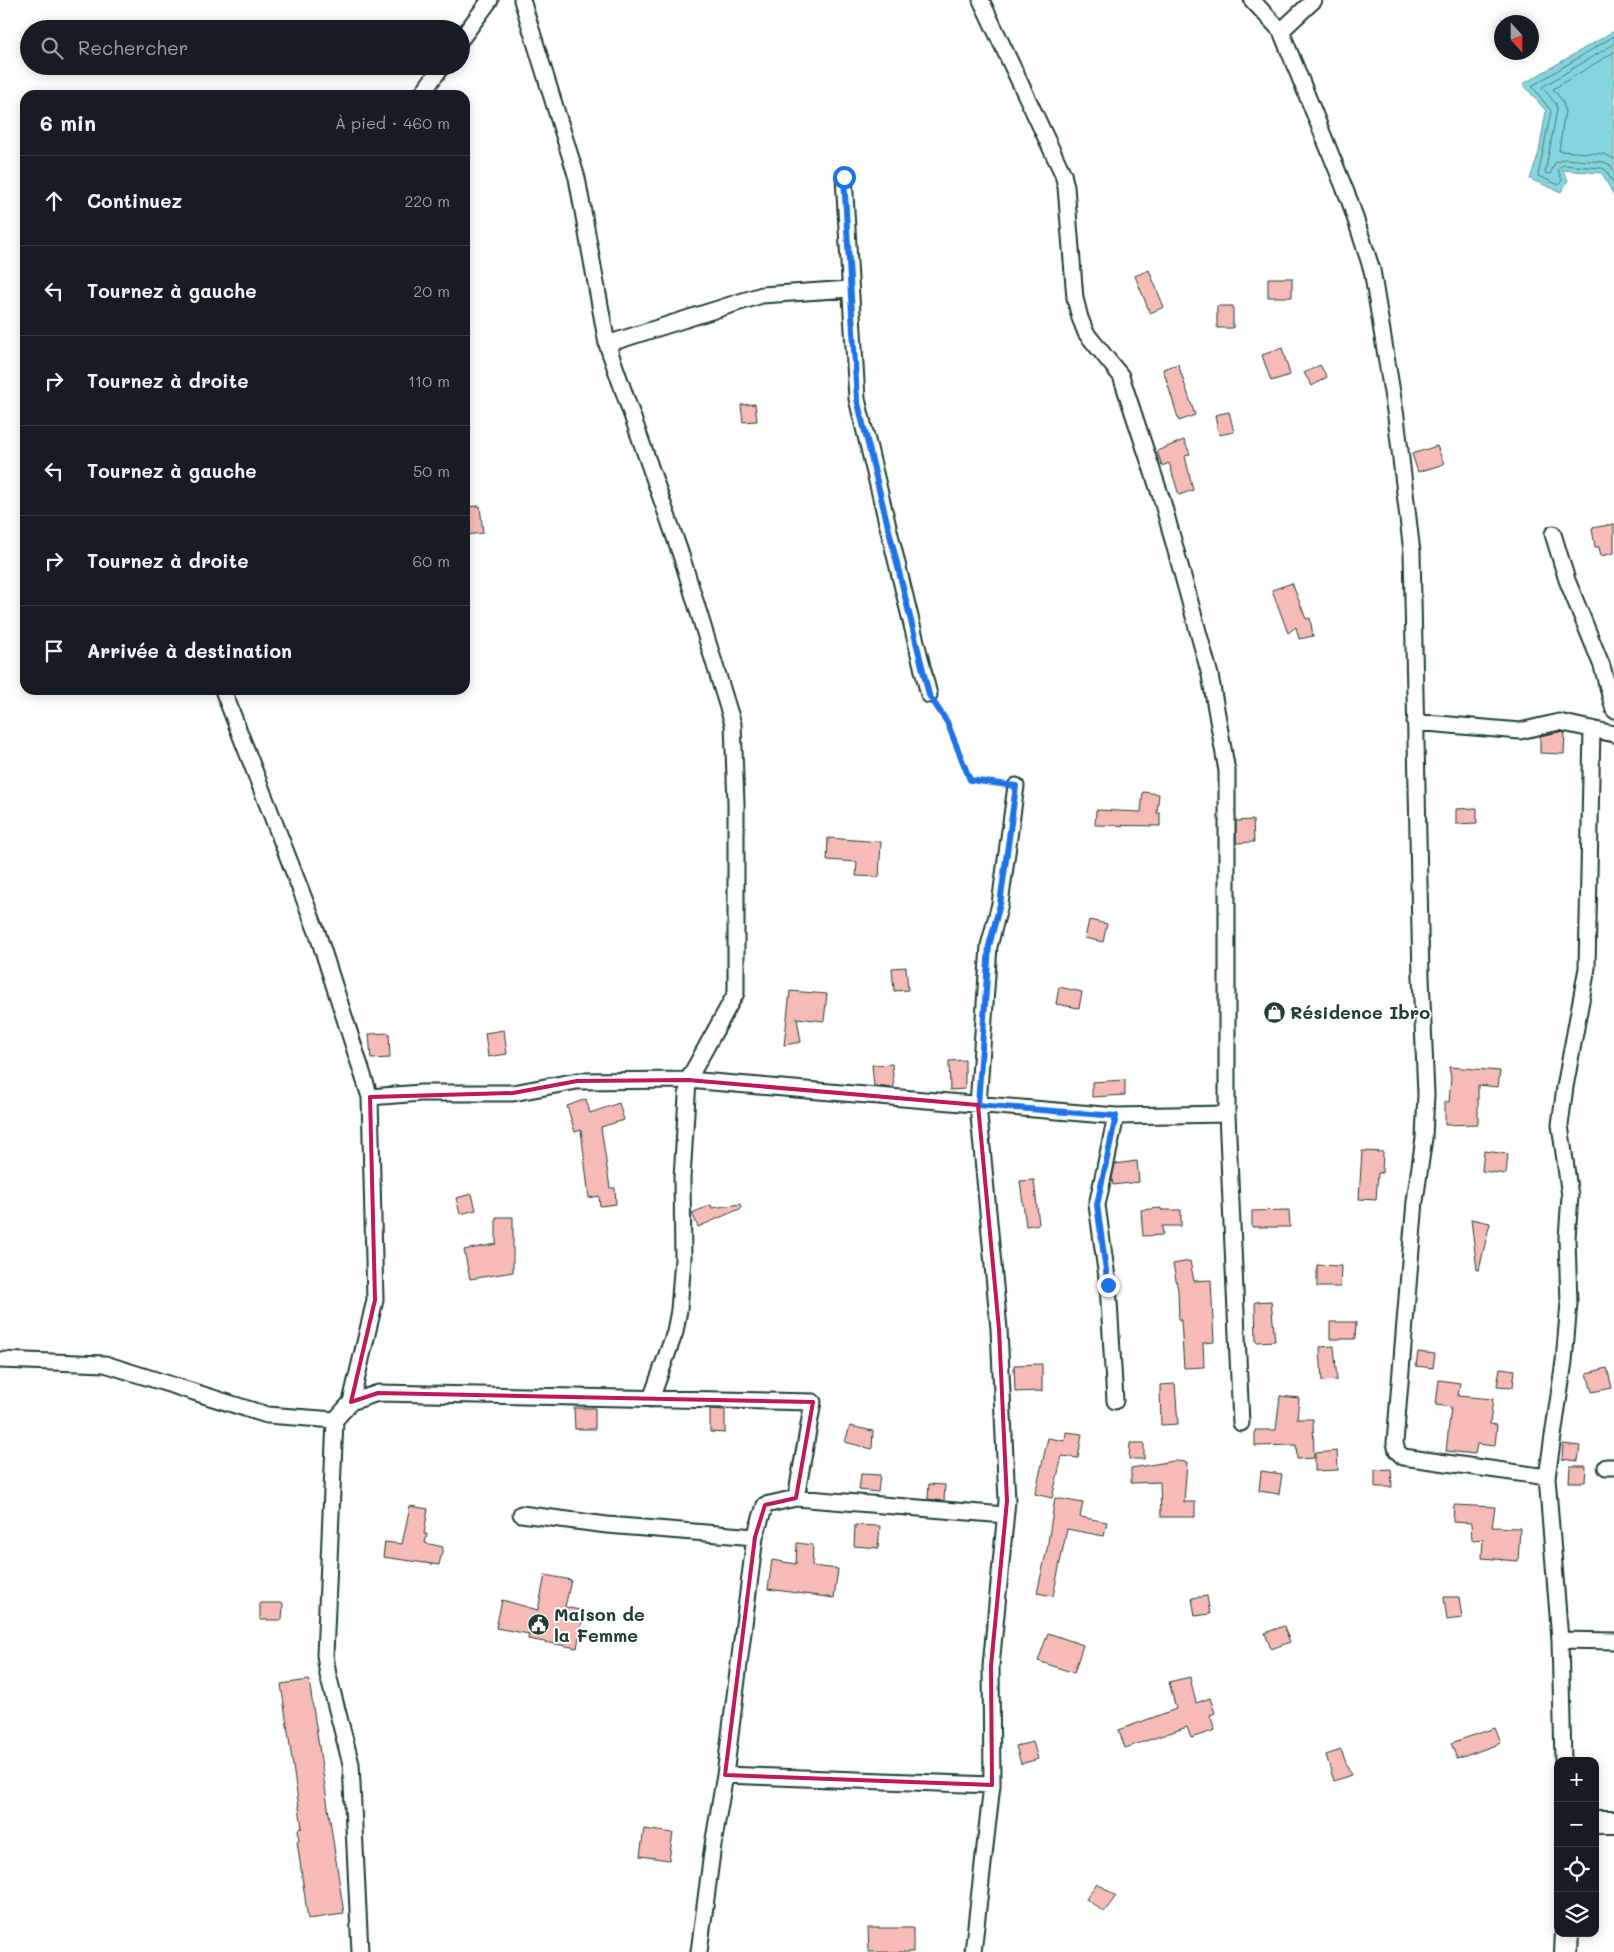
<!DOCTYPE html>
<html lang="fr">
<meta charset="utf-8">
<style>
:root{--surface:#171b24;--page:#20242c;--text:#f1f3f6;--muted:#9ea1a6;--line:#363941}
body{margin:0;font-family:Mali,sans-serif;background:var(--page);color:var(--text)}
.controls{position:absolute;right:15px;bottom:15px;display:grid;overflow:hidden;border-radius:10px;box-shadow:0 2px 12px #0003}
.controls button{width:45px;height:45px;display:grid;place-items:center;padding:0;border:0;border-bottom:1px solid var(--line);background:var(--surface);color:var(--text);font:25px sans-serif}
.compass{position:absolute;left:1494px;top:15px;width:45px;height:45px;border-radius:50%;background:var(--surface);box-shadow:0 2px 12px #0003;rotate:159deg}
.stop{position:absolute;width:15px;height:15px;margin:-11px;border:4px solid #1a73e8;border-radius:50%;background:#fff}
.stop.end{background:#1a73e8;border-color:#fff;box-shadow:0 1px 5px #0008}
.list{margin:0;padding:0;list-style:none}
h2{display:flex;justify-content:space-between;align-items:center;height:65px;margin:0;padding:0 20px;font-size:21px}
h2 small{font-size:16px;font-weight:400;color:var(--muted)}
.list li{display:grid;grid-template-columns:32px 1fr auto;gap:15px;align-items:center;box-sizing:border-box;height:90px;padding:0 20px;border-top:1px solid var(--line)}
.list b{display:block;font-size:19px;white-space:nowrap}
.list em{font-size:16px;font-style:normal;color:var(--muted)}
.icon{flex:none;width:28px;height:28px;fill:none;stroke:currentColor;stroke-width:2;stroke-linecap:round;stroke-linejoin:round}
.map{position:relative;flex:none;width:1614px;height:1952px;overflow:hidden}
.search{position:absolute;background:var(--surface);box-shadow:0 2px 12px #0003;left:20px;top:20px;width:450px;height:55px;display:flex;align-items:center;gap:12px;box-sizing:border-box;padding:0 18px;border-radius:28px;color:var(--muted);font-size:19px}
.panel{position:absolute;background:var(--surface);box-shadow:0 2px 12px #0003;left:20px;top:90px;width:450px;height:605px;border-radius:15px}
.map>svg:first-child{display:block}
</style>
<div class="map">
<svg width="1614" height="1952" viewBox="0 0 1614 1952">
<rect width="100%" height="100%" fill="#fff"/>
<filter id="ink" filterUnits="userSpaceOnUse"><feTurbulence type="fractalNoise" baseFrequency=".02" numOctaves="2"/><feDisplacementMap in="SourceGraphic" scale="10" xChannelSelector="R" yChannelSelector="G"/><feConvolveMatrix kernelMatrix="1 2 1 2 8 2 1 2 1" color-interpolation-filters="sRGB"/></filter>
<g filter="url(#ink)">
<path fill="#85d5df" stroke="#5c989b" d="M 1614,31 L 1614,196 L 1602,173 L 1562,170 L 1568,180 L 1561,192 L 1530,179 L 1539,152 L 1546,111 L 1523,84 Z"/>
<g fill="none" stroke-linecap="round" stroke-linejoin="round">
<path stroke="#487a78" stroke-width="1" d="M 1614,36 L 1532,86 L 1551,111 L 1538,176 L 1559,185 L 1562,180 L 1558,170 L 1562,165 L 1602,168 L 1606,170 L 1614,185
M 1614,44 L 1542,87 L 1556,104 L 1557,110 L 1545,173 L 1550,174 L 1555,163 L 1564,159 L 1604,162 L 1610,165 L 1614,171
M 1614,52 L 1553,89 L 1562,100 L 1565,110 L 1559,151 L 1604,154 L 1614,159"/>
</g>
<path fill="#f7bbb7" stroke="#1f3d34" d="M 1149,270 L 1164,307 L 1150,313 L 1135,276 Z
M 1268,278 L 1292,278 L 1292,297 L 1268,297 Z
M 1217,306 L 1233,306 L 1233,328 L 1217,328 Z
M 1282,348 L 1290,375 L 1271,381 L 1262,355 Z
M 1178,364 L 1195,415 L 1179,421 L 1163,369 Z
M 1320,365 L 1327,377 L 1312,386 L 1304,373 Z
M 755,404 L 757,421 L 743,422 L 741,405 Z
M 1229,412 L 1234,432 L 1219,435 L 1215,415 Z
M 1184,440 L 1190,454 L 1185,456 L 1193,490 L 1179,495 L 1169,463 L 1162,466 L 1157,451 Z
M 1437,446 L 1444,464 L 1418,472 L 1412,454 Z
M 480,506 L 483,533 L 465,535 L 465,507 Z
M 1614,524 L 1614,553 L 1601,556 L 1599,547 L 1595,547 L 1592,528 Z
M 1292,583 L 1306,619 L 1310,618 L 1313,636 L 1299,639 L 1296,627 L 1288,633 L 1272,590 Z
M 1559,732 L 1565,733 L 1564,754 L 1540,753 L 1540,736 Z
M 1143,792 L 1159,794 L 1157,813 L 1160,813 L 1160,826 L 1095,825 L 1096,810 L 1141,812 Z
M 1477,808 L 1477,823 L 1456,824 L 1456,809 Z
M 1253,820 L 1254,842 L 1236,843 L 1236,821 Z
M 828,838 L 881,842 L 879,877 L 856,876 L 857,862 L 827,860 Z
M 1089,920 L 1107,924 L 1103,942 L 1085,938 Z
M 906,967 L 908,990 L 894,991 L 892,968 Z
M 1059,987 L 1082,992 L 1079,1008 L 1056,1004 Z
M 790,991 L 827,994 L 824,1021 L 797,1018 L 801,1042 L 784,1045 Z
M 504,1030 L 507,1054 L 488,1057 L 485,1033 Z
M 389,1033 L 390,1058 L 371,1059 L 369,1034 Z
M 965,1060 L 965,1089 L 950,1090 L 949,1061 Z
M 892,1064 L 894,1088 L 874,1086 L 872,1065 Z
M 1449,1067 L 1500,1071 L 1498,1087 L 1478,1085 L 1478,1124 L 1445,1125 L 1445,1102 L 1449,1102 L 1451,1078 Z
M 1125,1080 L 1125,1095 L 1092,1097 L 1092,1082 Z
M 586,1099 L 590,1113 L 619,1103 L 624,1120 L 601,1127 L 610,1188 L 615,1188 L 616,1204 L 600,1206 L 599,1196 L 589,1198 L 581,1130 L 575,1132 L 567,1106 Z
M 1362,1151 L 1383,1152 L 1382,1173 L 1378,1173 L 1376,1200 L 1359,1199 Z
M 1484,1151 L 1508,1154 L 1506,1174 L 1482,1171 Z
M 1137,1161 L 1139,1182 L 1113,1185 L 1112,1178 L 1115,1164 Z
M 1034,1180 L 1039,1224 L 1026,1226 L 1020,1181 Z
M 472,1194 L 476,1210 L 460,1214 L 456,1198 Z
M 741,1204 L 742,1208 L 698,1227 L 692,1213 L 711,1205 L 712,1208 Z
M 1161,1208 L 1161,1210 L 1181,1210 L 1181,1226 L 1162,1226 L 1163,1235 L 1143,1236 L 1141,1210 Z
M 1289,1210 L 1290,1227 L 1252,1227 L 1252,1211 Z
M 496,1217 L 513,1217 L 513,1272 L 470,1279 L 464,1250 L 496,1244 Z
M 1471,1219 L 1490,1223 L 1479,1270 L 1477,1270 Z
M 1190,1261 L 1194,1281 L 1211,1280 L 1214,1342 L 1203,1343 L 1204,1367 L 1184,1368 L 1181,1320 L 1179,1320 L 1178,1290 L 1173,1264 Z
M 1317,1265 L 1341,1266 L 1340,1287 L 1317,1287 Z
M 1271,1301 L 1275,1341 L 1256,1342 L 1255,1302 Z
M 1330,1322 L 1356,1322 L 1355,1339 L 1330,1339 Z
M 1334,1346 L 1337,1380 L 1322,1381 L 1320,1347 Z
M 1418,1352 L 1435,1354 L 1433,1368 L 1416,1366 Z
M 1042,1364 L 1042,1391 L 1015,1392 L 1014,1365 Z
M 1500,1368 L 1515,1370 L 1513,1387 L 1497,1386 Z
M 1607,1368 L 1612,1388 L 1592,1392 L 1587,1373 Z
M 1439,1380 L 1460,1383 L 1458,1396 L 1493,1399 L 1490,1424 L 1497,1425 L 1495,1446 L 1477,1444 L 1475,1454 L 1446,1451 L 1451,1407 L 1436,1405 Z
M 1175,1384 L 1178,1424 L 1161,1425 L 1160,1385 Z
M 1280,1396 L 1299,1398 L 1297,1419 L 1313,1419 L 1314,1458 L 1297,1459 L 1296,1445 L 1255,1446 L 1255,1430 L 1276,1430 Z
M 574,1408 L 595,1408 L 595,1429 L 575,1429 Z
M 710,1409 L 725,1410 L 725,1433 L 710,1432 Z
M 850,1426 L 873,1431 L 872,1449 L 845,1442 Z
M 1066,1432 L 1082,1434 L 1078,1458 L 1062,1456 L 1052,1498 L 1035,1494 L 1048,1438 L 1065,1441 Z
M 1130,1443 L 1144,1443 L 1144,1459 L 1129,1459 Z
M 1563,1444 L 1580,1446 L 1578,1461 L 1562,1459 Z
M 1337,1451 L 1338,1470 L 1315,1471 L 1315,1453 Z
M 1174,1461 L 1187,1462 L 1184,1502 L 1195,1502 L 1195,1517 L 1161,1517 L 1160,1482 L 1131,1483 L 1131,1468 Z
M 1570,1466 L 1586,1466 L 1585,1482 L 1569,1482 Z
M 1391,1469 L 1392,1487 L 1375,1487 L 1375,1470 Z
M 1261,1471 L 1282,1474 L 1279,1494 L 1259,1491 Z
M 861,1474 L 880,1475 L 878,1492 L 859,1490 Z
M 929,1484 L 945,1485 L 944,1501 L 928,1499 Z
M 1055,1498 L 1083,1503 L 1080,1517 L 1107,1522 L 1104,1536 L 1067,1529 L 1053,1596 L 1037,1593 L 1047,1549 Z
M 1454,1505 L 1495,1507 L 1492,1527 L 1520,1528 L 1518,1561 L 1482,1558 L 1483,1539 L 1472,1540 L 1471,1523 L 1453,1522 Z
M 410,1506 L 428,1509 L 424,1534 L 427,1534 L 425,1543 L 443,1547 L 439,1565 L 383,1557 L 385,1542 L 402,1544 Z
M 855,1525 L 880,1526 L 878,1548 L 854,1546 Z
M 797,1543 L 813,1545 L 812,1566 L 838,1569 L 834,1598 L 768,1589 L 772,1560 L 796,1564 Z
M 545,1575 L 571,1580 L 565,1607 L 584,1611 L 577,1648 L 528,1639 L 529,1634 L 496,1628 L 502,1600 L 538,1610 Z
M 1207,1596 L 1210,1614 L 1195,1616 L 1192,1598 Z
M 1444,1597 L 1459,1597 L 1462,1618 L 1447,1620 Z
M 260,1603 L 283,1603 L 282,1620 L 260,1620 Z
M 1284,1626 L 1290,1642 L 1271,1649 L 1265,1633 Z
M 1048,1633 L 1083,1645 L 1074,1673 L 1038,1661 Z
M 1190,1677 L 1196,1703 L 1210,1698 L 1215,1713 L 1210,1715 L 1215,1730 L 1191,1738 L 1187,1727 L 1125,1748 L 1119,1730 L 1176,1709 L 1169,1682 Z
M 309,1680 L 344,1914 L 308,1919 L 297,1841 L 299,1841 L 298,1829 L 302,1828 L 281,1684 Z
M 1495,1728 L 1501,1743 L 1457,1759 L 1451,1743 Z
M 1033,1742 L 1038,1759 L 1021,1764 L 1016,1746 Z
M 1341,1750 L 1351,1775 L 1334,1781 L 1326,1755 Z
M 644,1829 L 673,1833 L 669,1860 L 640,1856 Z
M 1097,1883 L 1116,1896 L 1104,1912 L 1086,1899 Z
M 868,1928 L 913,1928 L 913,1952 L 869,1952 Z"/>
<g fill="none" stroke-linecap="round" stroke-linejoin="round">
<defs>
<path id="street" d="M 522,0 L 577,178 L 607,344 L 681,555 L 733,724 L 736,803 L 736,993 L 688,1080 L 682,1178 L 683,1259 L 679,1310 L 675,1332 L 651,1399
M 981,0 L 1063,174 L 1066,187 L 1075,298 L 1080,318 L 1086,333 L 1121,376 L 1162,500 L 1210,675 L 1227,771 L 1227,1114 L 1241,1423
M 1252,0 L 1281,31 L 1350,202 L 1372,270 L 1396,417 L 1412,552 L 1421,977 L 1426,1094 L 1424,1138 L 1415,1201 L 1395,1443 L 1397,1451 L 1403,1457 L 1547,1477
M 1281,31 L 1314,0
M 461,39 L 490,0
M 421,95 L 442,66
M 844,177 L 857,399 L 929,695
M 607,344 L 762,295 L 850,289
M 1553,534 L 1567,580 L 1602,666 L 1614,710
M 223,690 L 317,932 L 370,1097 L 375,1300 L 351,1402
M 1415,722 L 1520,731 L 1559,722 L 1614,734
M 370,1097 L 421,1093 L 513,1093 L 577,1081 L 688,1080 L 1116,1116 L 1227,1114
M 0,1360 L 105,1364 L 267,1415 L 335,1420
M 1115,1401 L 1108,1285 L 1097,1205 L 1116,1116
M 1606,1467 L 1614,1467
M 521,1514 L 607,1525 L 755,1537
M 1560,1640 L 1614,1641
M 1563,1761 L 1560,1640 L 1547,1477 L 1564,1361 L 1569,1303 L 1567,1238 L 1570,1196 L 1560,1125 L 1565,1087 L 1587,968 L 1592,729
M 725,1775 L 992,1785
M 360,1952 L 351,1764 L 328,1675 L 325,1655 L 335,1420 L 351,1402 L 378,1393 L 813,1402 L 796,1498
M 699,1952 L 713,1845 L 725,1775 L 755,1537 L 765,1505 L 796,1498 L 1005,1515
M 973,1952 L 992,1785 L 991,1666 L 1007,1501 L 999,1329 L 978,1105 L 989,946 L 1000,904 L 1016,786"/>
<path id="secondary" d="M 1595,1822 L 1614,1822
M 1566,1952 L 1567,1933"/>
</defs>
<use href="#street" stroke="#1f3d34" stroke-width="19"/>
<use href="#secondary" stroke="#1f3d34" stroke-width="26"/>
<path stroke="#1f3d34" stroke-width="3" stroke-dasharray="1 4" stroke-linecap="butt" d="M 938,709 L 947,722 L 970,780 L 1001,784"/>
<use href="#street" stroke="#fff" stroke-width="15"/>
<use href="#secondary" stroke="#fff" stroke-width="22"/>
</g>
</g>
<g fill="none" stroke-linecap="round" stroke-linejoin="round" filter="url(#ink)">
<path stroke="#1a73e8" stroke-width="6" d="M 844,177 L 857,399 L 929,695 L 947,722 L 970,780 L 1016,786 L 1000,904 L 989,946 L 978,1105 L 1116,1116 L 1097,1205 L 1108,1285"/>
</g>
<path fill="none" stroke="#c2185b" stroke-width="4" stroke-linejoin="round" d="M 688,1080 L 978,1105 L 999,1329 L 1007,1501 L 991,1666 L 992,1785 L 725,1775 L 755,1537 L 765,1505 L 796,1498 L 813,1402 L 378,1393 L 351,1402 L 375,1300 L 370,1097 L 513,1093 L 577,1081 Z"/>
<defs>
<symbol id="shop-disc" viewBox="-11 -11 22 22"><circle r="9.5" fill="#1f3d34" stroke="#fff"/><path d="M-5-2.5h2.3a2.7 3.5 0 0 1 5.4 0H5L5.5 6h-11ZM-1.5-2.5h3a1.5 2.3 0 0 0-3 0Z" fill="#fff"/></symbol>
<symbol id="civic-disc" viewBox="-11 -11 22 22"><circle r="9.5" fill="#1f3d34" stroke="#fff"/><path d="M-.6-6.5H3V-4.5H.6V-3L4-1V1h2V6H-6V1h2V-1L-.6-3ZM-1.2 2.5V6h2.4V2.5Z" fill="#fff"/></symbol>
</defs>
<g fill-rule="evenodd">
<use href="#shop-disc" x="1262" y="1000" width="25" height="25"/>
<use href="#civic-disc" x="526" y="1612" width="25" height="25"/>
</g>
<g text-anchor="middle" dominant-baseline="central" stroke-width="4" stroke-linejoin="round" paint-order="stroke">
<g font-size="18" font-weight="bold" fill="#1f3d34" stroke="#fff" text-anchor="start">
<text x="1290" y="1012">Résidence Ibro</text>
<text x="554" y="1614">Maison de<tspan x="554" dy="21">la Femme</tspan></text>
</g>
</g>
</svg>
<div class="controls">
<button>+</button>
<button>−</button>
<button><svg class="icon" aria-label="locate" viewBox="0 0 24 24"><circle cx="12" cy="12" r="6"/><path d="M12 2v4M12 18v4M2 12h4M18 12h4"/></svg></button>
<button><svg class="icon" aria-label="layers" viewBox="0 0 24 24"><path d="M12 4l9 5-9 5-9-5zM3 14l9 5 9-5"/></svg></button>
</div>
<svg class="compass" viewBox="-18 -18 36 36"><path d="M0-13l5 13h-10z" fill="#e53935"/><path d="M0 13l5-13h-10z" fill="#9ea1a6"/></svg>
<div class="stop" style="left:844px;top:177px"></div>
<div class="stop end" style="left:1108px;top:1285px"></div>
<div class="search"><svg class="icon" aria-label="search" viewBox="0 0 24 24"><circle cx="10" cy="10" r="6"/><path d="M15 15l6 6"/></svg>Rechercher</div>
<section class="panel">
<h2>6 min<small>À pied · 460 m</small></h2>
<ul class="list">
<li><svg class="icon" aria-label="ahead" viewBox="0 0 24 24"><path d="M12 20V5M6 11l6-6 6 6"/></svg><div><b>Continuez</b></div><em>220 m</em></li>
<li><svg class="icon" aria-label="left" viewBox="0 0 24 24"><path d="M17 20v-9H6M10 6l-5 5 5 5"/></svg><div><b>Tournez à gauche</b></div><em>20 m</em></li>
<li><svg class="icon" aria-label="right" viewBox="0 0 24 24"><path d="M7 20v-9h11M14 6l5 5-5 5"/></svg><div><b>Tournez à droite</b></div><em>110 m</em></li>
<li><svg class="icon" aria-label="left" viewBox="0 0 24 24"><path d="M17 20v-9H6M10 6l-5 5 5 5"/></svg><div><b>Tournez à gauche</b></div><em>50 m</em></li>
<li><svg class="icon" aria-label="right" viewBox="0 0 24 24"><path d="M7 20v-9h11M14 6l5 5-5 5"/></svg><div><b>Tournez à droite</b></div><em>60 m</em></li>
<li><svg class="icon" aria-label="arrive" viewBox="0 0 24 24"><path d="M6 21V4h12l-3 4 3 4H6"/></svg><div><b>Arrivée à destination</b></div></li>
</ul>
</section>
</div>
